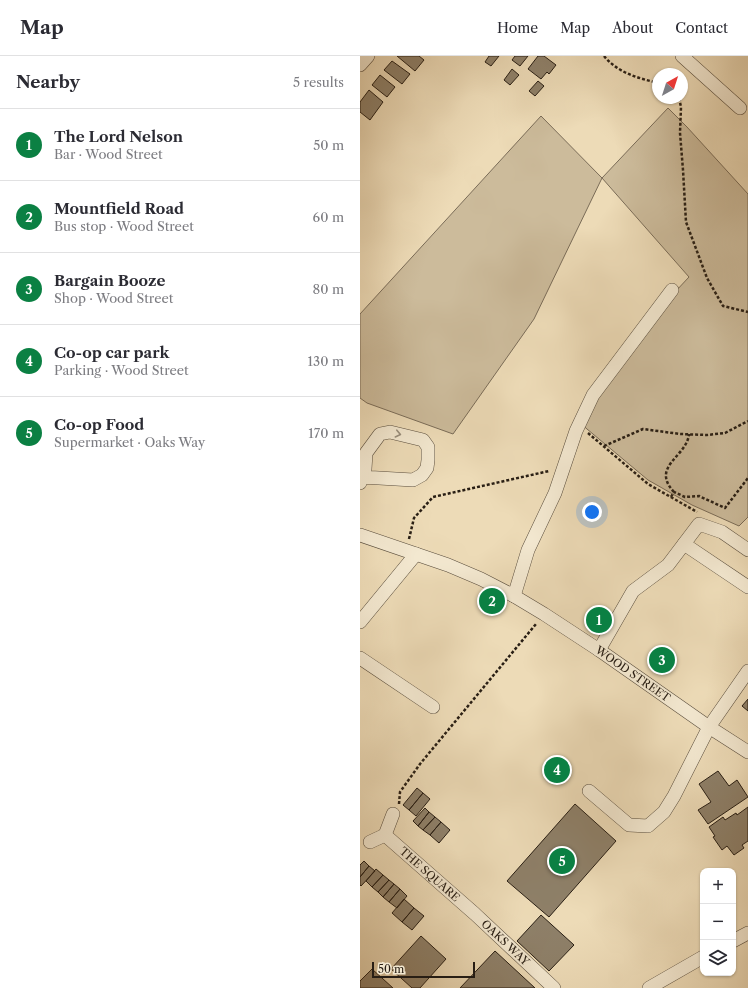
<!DOCTYPE html>
<meta charset="utf-8">
<style>
:root{--surface:#fff;--page:#f2f2f3;--text:#2b2b33;--muted:#7c7c81;--line:#e1e1e2;--accent:#0b8043}
body{margin:0;font-family:"Libre Caslon Text",serif;background:var(--page);color:var(--text)}
.controls{position:absolute;right:12px;bottom:12px;display:grid;overflow:hidden;border-radius:8px;box-shadow:0 1px 3px #0004}
.controls button{width:36px;height:36px;display:grid;place-items:center;padding:0;border:0;border-bottom:1px solid var(--line);background:var(--surface);color:var(--text);font:20px sans-serif}
.compass{position:absolute;left:292px;top:12px;width:36px;height:36px;border-radius:50%;background:var(--surface);box-shadow:0 1px 3px #0004;rotate:39deg}
.scale{position:absolute;left:12px;bottom:10px;width:103px;box-sizing:border-box;padding-left:4px;border:2px solid #281e14;border-top:0;font-size:11px;line-height:14px;white-space:nowrap;color:#281e14;-webkit-text-stroke:3px #f3e8d0;paint-order:stroke}
.you{position:absolute;left:232px;top:456px;width:14px;height:14px;margin:-10px;border:3px solid #fff;border-radius:50%;background:#1a73e8;box-shadow:0 0 0 6px #1a73e833}
.badge{display:grid;place-items:center;width:26px;height:26px;border-radius:50%;background:var(--accent);color:#fff;font-size:13px;font-weight:700}
.pin{position:absolute;translate:-50% -50%;border:2px solid #fff;box-shadow:0 1px 4px #0006}
.list{margin:0;padding:0;list-style:none}
h2{display:flex;justify-content:space-between;align-items:center;height:52px;margin:0;padding:0 16px;font-size:17px}
h2 small{font-size:13px;font-weight:400;color:var(--muted)}
.list li{display:grid;grid-template-columns:26px 1fr auto;gap:12px;align-items:center;box-sizing:border-box;height:72px;padding:0 16px;border-top:1px solid var(--line)}
.list b{display:block;font-size:15px;white-space:nowrap}
.list p{margin:0;font-size:13px;white-space:nowrap;color:var(--muted)}
.list em{font-size:13px;font-style:normal;color:var(--muted)}
.icon{flex:none;width:22px;height:22px;fill:none;stroke:currentColor;stroke-width:2;stroke-linecap:round;stroke-linejoin:round}
.map{position:relative;flex:none;width:388px;height:932px;overflow:hidden}
header{display:flex;align-items:center;gap:24px;box-sizing:border-box;height:56px;padding:0 20px;background:var(--surface);border-bottom:1px solid var(--line)}
header strong{font-size:19px}
nav{display:flex;gap:22px;margin-inline-start:auto;font-size:14px}
main{display:flex}
aside{flex:1;background:var(--surface)}
.map>svg:first-child{display:block}
</style>
<header>
<strong>Map</strong>
<nav><a>Home</a><a>Map</a><a>About</a><a>Contact</a></nav>
</header>
<main>
<aside>
<h2>Nearby<small>5 results</small></h2>
<ul class="list">
<li><span class="badge">1</span><div><b>The Lord Nelson</b><p>Bar · Wood Street</p></div><em>50 m</em></li>
<li><span class="badge">2</span><div><b>Mountfield Road</b><p>Bus stop · Wood Street</p></div><em>60 m</em></li>
<li><span class="badge">3</span><div><b>Bargain Booze</b><p>Shop · Wood Street</p></div><em>80 m</em></li>
<li><span class="badge">4</span><div><b>Co-op car park</b><p>Parking · Wood Street</p></div><em>130 m</em></li>
<li><span class="badge">5</span><div><b>Co-op Food</b><p>Supermarket · Oaks Way</p></div><em>170 m</em></li>
</ul>
</aside>
<div class="map">
<svg width="388" height="932" viewBox="0 0 388 932">
<rect width="100%" height="100%" fill="#eddbb7"/>
<filter id="stains"><feTurbulence type="fractalNoise" baseFrequency=".005" numOctaves="4"/><feColorMatrix values="0 0 0 0 .2 0 0 0 0 .09 0 0 0 0 .02 0 0 0 .5 -.17"/></filter>
<radialGradient id="worn" r=".72"><stop offset=".6" stop-color="#630" stop-opacity="0"/><stop offset="1" stop-color="#630" stop-opacity=".3"/></radialGradient>
<path fill="#ccbb9b" stroke="#7a6c58" d="M 308,52 L 327,71 L 388,138 L 388,461 L 379,470 L 332,449 L 288,424 L 221,368 L 235,341 L 315,236 L 329,221 L 242,122 L 174,263 L 93,378 L 7,347 L 0,342 L 0,258 L 181,60 L 242,122 Z"/>
<path fill="#8e8069" stroke="#281e14" d="M 37,0 L 59,0 L 64,4 L 55,15 Z
M 129,0 L 139,0 L 131,10 L 125,6 Z
M 155,0 L 168,0 L 160,10 L 152,4 Z
M 178,0 L 184,0 L 196,9 L 189,18 L 187,16 L 181,23 L 168,13 Z
M 32,5 L 50,18 L 42,28 L 24,14 Z
M 152,13 L 159,19 L 150,29 L 144,24 Z
M 20,19 L 35,31 L 27,41 L 12,29 Z
M 178,25 L 184,30 L 175,40 L 169,35 Z
M 9,34 L 23,46 L 10,64 L 0,56 L 0,46 Z
M 388,643 L 388,655 L 382,650 Z
M 358,715 L 369,730 L 377,724 L 388,741 L 348,768 L 338,754 L 351,746 L 339,728 Z
M 57,732 L 63,737 L 49,754 L 43,749 Z
M 63,737 L 70,743 L 56,760 L 49,754 Z
M 215,748 L 256,785 L 189,861 L 147,825 Z
M 388,751 L 388,785 L 382,789 L 384,792 L 374,799 L 367,790 L 362,794 L 353,781 L 355,780 L 349,771 L 363,761 L 365,764 L 376,757 L 377,759 Z
M 65,752 L 69,756 L 58,770 L 53,765 Z
M 69,756 L 75,761 L 63,774 L 58,770 Z
M 75,761 L 81,766 L 70,779 L 63,774 Z
M 81,766 L 90,774 L 79,787 L 70,779 Z
M 4,805 L 9,810 L 0,821 L 0,809 Z
M 9,810 L 15,815 L 1,830 L 0,829 L 0,821 Z
M 16,813 L 23,819 L 12,831 L 6,825 Z
M 23,819 L 29,824 L 18,836 L 12,831 Z
M 29,824 L 34,828 L 23,841 L 18,836 Z
M 34,828 L 40,833 L 29,846 L 23,841 Z
M 40,833 L 47,840 L 37,852 L 29,846 Z
M 44,843 L 54,852 L 42,866 L 32,857 Z
M 54,852 L 64,860 L 52,874 L 42,866 Z
M 181,859 L 214,889 L 189,915 L 157,885 Z
M 61,880 L 86,903 L 60,932 L 52,932 L 31,913 Z
M 135,895 L 175,932 L 100,932 Z
M 12,913 L 33,932 L 0,932 L 0,925 Z"/>
<g fill="none" stroke-linecap="round" stroke-linejoin="round">
<defs>
<g id="minor">
<path d="M 322,0 L 380,52"/>
<path d="M 0,9 L 8,0"/>
<path d="M 0,427 L 5,413 L 6,397 L 20,378 L 30,376 L 63,384 L 68,391 L 68,404 L 67,412 L 62,419 L 53,424 L 2,421"/>
<path id="s1" d="M 0,479 L 88,509 L 121,523 L 154,540 L 184,558 L 239,594 L 349,671 L 388,696"/>
<path d="M 324,488 L 388,531"/>
<path d="M 154,540 L 168,494 L 195,437 L 216,375 L 233,339 L 312,234"/>
<path d="M 0,566 L 56,498"/>
<path d="M 239,594 L 273,535 L 308,509 L 339,468 L 362,476 L 388,494"/>
<path d="M 0,602 L 73,651"/>
<path d="M 229,735 L 269,769 L 288,770 L 304,756 L 314,740 L 349,671 L 388,615"/>
<path id="s2" d="M 33,758 L 25,779 L 115,858 L 194,932"/>
<path d="M 10,786 L 25,779"/>
<path d="M 373,885 L 388,877"/>
<path d="M 289,932 L 343,901"/>
</g>
</defs>
<use href="#minor" stroke="#594d3d" stroke-width="14"/>
<path stroke="#281e14" stroke-width="2.5" stroke-dasharray="3 2" stroke-linecap="butt" d="M 244,0 C 258,17 278,22 298,27
M 319,42 L 321,51 L 320,77 L 323,114 L 326,166 L 347,222 L 363,250 L 388,256
M 228,377 L 288,428 L 337,456
M 244,390 L 283,373 L 320,378 L 347,379 L 365,377 L 388,365
M 314,436 C 290,410 327,401 329,378
M 311,441 L 314,436 L 325,441 L 339,440 L 365,452 L 388,422
M 49,483 L 54,462 L 73,441 L 189,415
M 39,748 L 40,736 L 60,708 L 176,568"/>
<use href="#minor" stroke="#f3e8d0" stroke-width="13"/>
</g>
<defs><path id="oneway-chevron" d="M-2-3.5L2.5 0L-2 3.5" fill="none" stroke-width="1.6" stroke-linecap="round" stroke-linejoin="round"/></defs>
<use stroke="#988d7b" href="#oneway-chevron" transform="translate(38 378) rotate(13)"/>
<g text-anchor="middle" dominant-baseline="central" stroke-width="3" stroke-linejoin="round" paint-order="stroke">
<g font-size="11" fill="#281e14" stroke="#f3e8d0">
<text stroke="none"><textPath href="#s1" startOffset="308">WOOD STREET</textPath></text>
<text stroke="none"><textPath href="#s2" startOffset="82">THE SQUARE</textPath></text>
<text stroke="none"><textPath href="#s2" startOffset="184">OAKS WAY</textPath></text>
</g>
</g>
<rect width="100%" height="100%" filter="url(#stains)"/>
<rect width="100%" height="100%" fill="url(#worn)"/>
</svg>
<div class="controls">
<button>+</button>
<button>−</button>
<button><svg class="icon" aria-label="layers" viewBox="0 0 24 24"><path d="M12 4l9 5-9 5-9-5zM3 14l9 5 9-5"/></svg></button>
</div>
<svg class="compass" viewBox="-18 -18 36 36"><path d="M0-13l5 13h-10z" fill="#e53935"/><path d="M0 13l5-13h-10z" fill="#7c7c81"/></svg>
<div class="scale">50 m</div>
<div class="you"></div>
<div class="pin badge" style="left:239px;top:564px">1</div>
<div class="pin badge" style="left:132px;top:545px">2</div>
<div class="pin badge" style="left:302px;top:604px">3</div>
<div class="pin badge" style="left:197px;top:714px">4</div>
<div class="pin badge" style="left:202px;top:805px">5</div>
</div>
</main>
